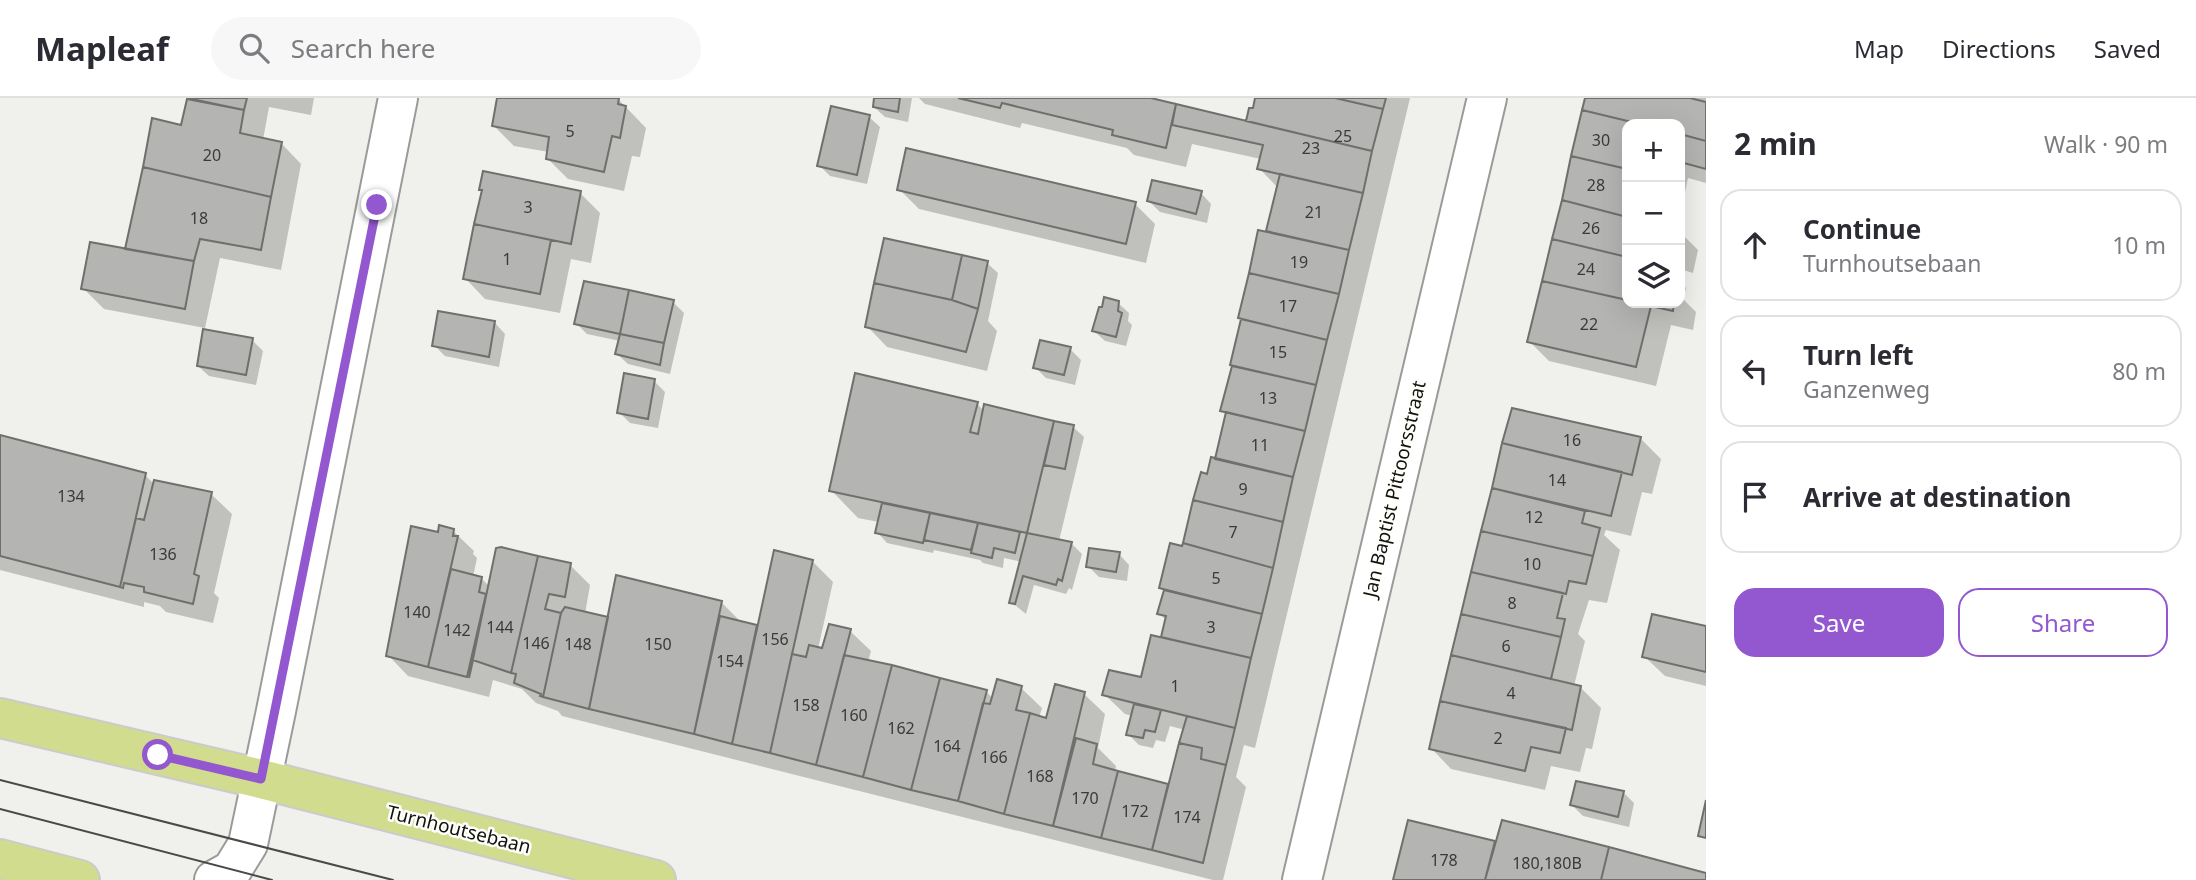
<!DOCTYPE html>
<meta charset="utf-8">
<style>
:root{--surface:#fff;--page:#f7f7f7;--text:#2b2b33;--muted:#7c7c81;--line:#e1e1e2;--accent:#9358cf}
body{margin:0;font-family:"Noto Sans",sans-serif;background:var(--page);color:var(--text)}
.controls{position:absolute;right:21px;top:21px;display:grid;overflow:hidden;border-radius:14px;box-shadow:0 7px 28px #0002}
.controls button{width:63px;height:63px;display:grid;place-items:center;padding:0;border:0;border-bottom:2px solid var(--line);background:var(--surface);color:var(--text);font:35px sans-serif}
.stop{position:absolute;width:21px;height:21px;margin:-16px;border:5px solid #9358cf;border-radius:50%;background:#fff}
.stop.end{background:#9358cf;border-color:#fff;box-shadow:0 2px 7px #0008}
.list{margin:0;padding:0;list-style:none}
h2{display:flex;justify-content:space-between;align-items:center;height:91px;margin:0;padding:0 28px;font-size:30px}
h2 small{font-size:23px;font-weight:400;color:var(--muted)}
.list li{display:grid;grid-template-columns:46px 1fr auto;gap:21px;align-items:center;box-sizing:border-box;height:112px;margin:0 14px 14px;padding:0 14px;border:2px solid var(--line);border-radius:21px}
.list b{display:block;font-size:26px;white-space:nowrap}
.list p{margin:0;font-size:23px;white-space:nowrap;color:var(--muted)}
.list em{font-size:23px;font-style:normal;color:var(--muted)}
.actions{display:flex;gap:14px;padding:21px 28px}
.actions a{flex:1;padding:16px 0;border:2px solid var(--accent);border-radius:21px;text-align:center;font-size:24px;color:var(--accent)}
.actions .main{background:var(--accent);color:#fff}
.icon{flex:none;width:38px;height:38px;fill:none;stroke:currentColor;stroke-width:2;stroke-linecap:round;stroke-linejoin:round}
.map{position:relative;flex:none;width:1706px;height:782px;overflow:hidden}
header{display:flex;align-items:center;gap:42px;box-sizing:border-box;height:98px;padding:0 35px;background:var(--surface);border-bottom:2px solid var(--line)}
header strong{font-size:33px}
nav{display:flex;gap:38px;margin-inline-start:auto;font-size:24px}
.search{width:490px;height:63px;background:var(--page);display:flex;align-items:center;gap:18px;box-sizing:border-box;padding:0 24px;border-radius:38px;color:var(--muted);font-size:26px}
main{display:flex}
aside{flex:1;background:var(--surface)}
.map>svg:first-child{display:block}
</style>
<header>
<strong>Mapleaf</strong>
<div class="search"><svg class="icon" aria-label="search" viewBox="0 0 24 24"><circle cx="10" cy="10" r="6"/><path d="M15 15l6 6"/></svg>Search here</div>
<nav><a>Map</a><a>Directions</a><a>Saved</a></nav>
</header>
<main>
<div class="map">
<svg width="1706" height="782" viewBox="0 0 1706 782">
<rect width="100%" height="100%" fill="#f0f1ed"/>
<path fill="#0003" d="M 189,0 L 314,0 L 311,17 L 269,9 L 263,42 L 281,45 L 301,66 L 281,172 L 220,160 L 205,230 L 104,211 L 83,190 L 126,153 L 183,29 Z
M 499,0 L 620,0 L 619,2 L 646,30 L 640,59 L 632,58 L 624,93 L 568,81 L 548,61 L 549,54 L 514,48 L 494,28 Z
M 876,0 L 912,0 L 908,24 L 885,19 L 874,9 Z
M 919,0 L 1145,0 L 1248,25 L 1257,0 L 1410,0 L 1255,650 L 1244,647 L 1236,679 L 1246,689 L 1223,782 L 1213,782 L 562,618 L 558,613 L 536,605 L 522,591 L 493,582 L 489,599 L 408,578 L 388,557 L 439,436 L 453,433 L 474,453 L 473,456 L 477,460 L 473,479 L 481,480 L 490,489 L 570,467 L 590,487 L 585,516 L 609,521 L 721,504 L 742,525 L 759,529 L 812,463 L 833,484 L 818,551 L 823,552 L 850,533 L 871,553 L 868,564 L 986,593 L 993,601 L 1021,590 L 1042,610 L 1039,620 L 1048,622 L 1084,596 L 1105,616 L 1098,650 L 1116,668 L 1115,674 L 1170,688 L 1185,632 L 1170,628 L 1165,644 L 1156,642 L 1153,650 L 1139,647 L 1128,636 L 1133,618 L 1125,616 L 1104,596 L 1143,581 L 1162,541 L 1167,523 L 1159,515 L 1165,494 L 1161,490 L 1183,451 L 1208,378 L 1216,363 L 1227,317 L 1222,313 L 1234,269 L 1231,266 L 1242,222 L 1240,220 L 1267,136 L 1278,90 L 1259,70 L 1261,61 L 1192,46 L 1186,69 L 1134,57 L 1127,50 L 1022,25 L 1020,30 L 925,6 Z
M 1586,0 L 1706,0 L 1706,85 L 1688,80 L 1684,99 L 1680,98 L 1680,26 L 1627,26 L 1627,205 L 1680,205 L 1680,183 L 1686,190 L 1683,201 L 1696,214 L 1693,232 L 1671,227 L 1656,288 L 1549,263 L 1529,243 Z
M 869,19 L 880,29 L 867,86 L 830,78 L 819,67 Z
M 481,91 L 580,95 L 600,115 L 591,165 L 571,161 L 560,215 L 485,201 L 465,180 L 483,93 Z
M 899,91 L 1135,106 L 1155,126 L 1146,165 L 919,111 Z
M 1201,95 L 1211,106 L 1207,125 L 1160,114 L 1149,103 Z
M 1680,134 L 1698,152 L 1693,175 L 1680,171 Z
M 987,165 L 998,175 L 988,223 L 997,233 L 987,273 L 887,249 L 867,228 Z
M 673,204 L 684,215 L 670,276 L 628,266 L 617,256 L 620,243 L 587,236 L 576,225 Z
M 1118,205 L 1129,215 L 1128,223 L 1132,227 L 1126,248 L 1105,243 L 1094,233 Z
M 495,225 L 505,236 L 499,269 L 445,258 L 434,247 Z
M 252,242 L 263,253 L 256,287 L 209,278 L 198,268 Z
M 1070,251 L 1081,262 L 1075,287 L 1046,280 L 1035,269 Z
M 654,283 L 665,294 L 658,330 L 630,325 L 619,314 Z
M 977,306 L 985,314 L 1073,329 L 1084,339 L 1059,443 L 1071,445 L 1082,456 L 1072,492 L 1069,490 L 1066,496 L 1034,487 L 1026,516 L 1011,504 L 1022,464 L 1004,460 L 1003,470 L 983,465 L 980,462 L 934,452 L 933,455 L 887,445 L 877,434 L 879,424 L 858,420 L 831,392 Z
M 1513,312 L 1640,340 L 1661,361 L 1652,396 L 1642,394 L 1631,438 L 1606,432 L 1604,437 L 1620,452 L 1607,505 L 1589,502 L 1578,536 L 1585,543 L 1574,588 L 1580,589 L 1601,610 L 1592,651 L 1586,650 L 1580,674 L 1551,668 L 1545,692 L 1451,671 L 1431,650 Z
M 0,339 L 145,377 L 155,387 L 211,396 L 232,416 L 214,495 L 219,500 L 213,525 L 166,514 L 160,508 L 144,504 L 144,509 L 0,472 Z
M 1119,456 L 1129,467 L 1127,483 L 1099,479 L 1088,468 Z
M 1706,530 L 1706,588 L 1665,578 L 1644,558 Z
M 1623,694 L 1634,705 L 1629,729 L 1583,718 L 1572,707 Z"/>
<path fill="#b4b5b2" stroke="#6f6f6c" stroke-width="2" d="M 187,0 L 247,0 L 244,12 Z
M 497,0 L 619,0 L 618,6 L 626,8 L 620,40 L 612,38 L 604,74 L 546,61 L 549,39 L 492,28 Z
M 874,0 L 900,0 L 898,14 L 873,9 Z
M 958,0 L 1151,0 L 1176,6 L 1166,50 L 1112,37 L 1113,32 L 1002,5 L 1000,10 Z
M 1255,0 L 1335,0 L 1383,11 L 1372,53 L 1246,23 L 1249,10 L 1253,10 Z
M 1335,0 L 1386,0 L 1383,11 Z
M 1585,0 L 1690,0 L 1706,4 L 1706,43 L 1680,36 L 1680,26 L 1640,26 L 1582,12 Z
M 187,1 L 244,12 L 240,35 L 282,44 L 271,99 L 143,69 L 152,20 L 181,27 Z
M 1176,6 L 1372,53 L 1363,95 L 1257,71 L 1263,47 L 1172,27 Z
M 831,8 L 870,17 L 857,77 L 817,68 Z
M 1582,12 L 1640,26 L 1627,26 L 1627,71 L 1571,58 Z
M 1680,36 L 1706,43 L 1706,71 L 1680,64 Z
M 906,50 L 1136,104 L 1126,146 L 897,92 Z
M 1571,58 L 1627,71 L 1627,119 L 1562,102 Z
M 143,69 L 271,99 L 261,152 L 200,141 L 194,163 L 125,151 Z
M 483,73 L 581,93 L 571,146 L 474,126 L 482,92 L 479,92 Z
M 1280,76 L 1363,95 L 1349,152 L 1266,133 Z
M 1152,82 L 1202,93 L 1196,116 L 1147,103 Z
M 1562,102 L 1627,119 L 1627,159 L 1552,141 Z
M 474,126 L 551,142 L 540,196 L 463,181 Z
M 1258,132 L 1349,152 L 1339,196 L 1249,175 Z
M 884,140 L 962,157 L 952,202 L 874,185 Z
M 1552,141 L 1627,159 L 1627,202 L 1542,183 Z
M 90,144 L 194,163 L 185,211 L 81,191 Z
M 962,157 L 988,163 L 978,211 L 952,202 Z
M 1249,175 L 1339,196 L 1327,242 L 1238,220 Z
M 584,183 L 629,192 L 620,236 L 574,226 Z
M 1542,183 L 1627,202 L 1627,205 L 1651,208 L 1636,269 L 1527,244 Z
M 874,185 L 952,202 L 978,211 L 966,254 L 865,229 Z
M 629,192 L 674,202 L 664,245 L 620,236 Z
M 1104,199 L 1119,203 L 1118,213 L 1122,215 L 1116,239 L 1092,233 L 1099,209 L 1102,209 Z
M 1637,205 L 1674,205 L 1673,213 Z
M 438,213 L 495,223 L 489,259 L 432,248 Z
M 1241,221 L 1327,242 L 1316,287 L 1230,267 Z
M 203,231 L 253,240 L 246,277 L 197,268 Z
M 620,236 L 664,245 L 660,267 L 615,256 Z
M 1040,242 L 1071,249 L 1064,277 L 1033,270 Z
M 1232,268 L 1316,287 L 1305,333 L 1220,313 Z
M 624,275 L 655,281 L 648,321 L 617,315 Z
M 855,275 L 978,304 L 970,334 L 978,336 L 984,306 L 1054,323 L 1027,435 L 829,393 Z
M 1512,310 L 1641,339 L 1632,377 L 1502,345 Z
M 1226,314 L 1305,333 L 1293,379 L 1215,361 Z
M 1054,323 L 1074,327 L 1065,371 L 1044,367 Z
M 0,337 L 146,375 L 120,489 L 0,458 Z
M 1502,345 L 1622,374 L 1611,418 L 1492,390 Z
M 1211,359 L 1293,379 L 1283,424 L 1193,402 L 1201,374 L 1207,376 Z
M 154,382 L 212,394 L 194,476 L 199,478 L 193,506 L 144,494 L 144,489 L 124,485 L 123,490 L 120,489 L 136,420 L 144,422 Z
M 1492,390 L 1585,413 L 1582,425 L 1600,430 L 1593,458 L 1481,433 Z
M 1193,402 L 1283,424 L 1273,470 L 1183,445 Z
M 882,405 L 930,415 L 923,445 L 875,435 Z
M 930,415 L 978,425 L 971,452 L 924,442 Z
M 978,425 L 1020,434 L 1015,455 L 994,450 L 992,460 L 971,455 Z
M 439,427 L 454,431 L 453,438 L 458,438 L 428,569 L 386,558 L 411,428 L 438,434 Z
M 1481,433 L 1593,458 L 1586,486 L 1569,483 L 1566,496 L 1471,474 Z
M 1027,435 L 1072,444 L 1062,483 L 1058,481 L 1056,487 L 1023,478 L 1015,506 L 1009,505 Z
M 1170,445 L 1182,448 L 1183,445 L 1273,470 L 1262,516 L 1159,490 Z
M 501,449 L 538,458 L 511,575 L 473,562 L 469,580 L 496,450 Z
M 1089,450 L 1120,454 L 1116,474 L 1086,469 Z
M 774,452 L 813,462 L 770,655 L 732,646 Z
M 538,458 L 571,465 L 565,499 L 549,496 L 545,511 L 561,515 L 543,599 L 540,598 L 541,596 L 514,585 L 516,576 L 511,575 Z
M 451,471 L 482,479 L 479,494 L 486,496 L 467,579 L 428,569 Z
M 1471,474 L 1563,495 L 1557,520 L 1565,521 L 1561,539 L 1461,516 Z
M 616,477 L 722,503 L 694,636 L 589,611 Z
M 1164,492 L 1262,516 L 1251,560 L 1161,539 L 1166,518 L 1157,516 Z
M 565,509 L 608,519 L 589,611 L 543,599 L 561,515 Z
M 1461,516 L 1561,539 L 1551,581 L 1451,557 Z
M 1652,516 L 1706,528 L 1706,574 L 1642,559 Z
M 720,518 L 757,527 L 732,646 L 694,636 Z
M 829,526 L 851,531 L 816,667 L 770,655 L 792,556 L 806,559 L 809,547 L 822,550 Z
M 1151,537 L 1251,560 L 1235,630 L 1102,597 L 1109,572 L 1141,579 Z
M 844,557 L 892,567 L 863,679 L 816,667 Z
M 1451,557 L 1581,588 L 1572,632 L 1440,603 Z
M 892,567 L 940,580 L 911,692 L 863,679 Z
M 940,580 L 987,592 L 958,703 L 911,692 Z
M 997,581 L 1022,588 L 1016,612 L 1030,615 L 1004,716 L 958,703 L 983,605 L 990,606 Z
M 1055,586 L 1085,594 L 1053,728 L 1004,716 L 1030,615 L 1046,620 Z
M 1440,603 L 1566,630 L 1560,655 L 1531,649 L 1525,673 L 1429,651 Z
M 1134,606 L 1161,612 L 1155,634 L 1145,632 L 1143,640 L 1126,637 Z
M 1187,618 L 1235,630 L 1226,667 L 1201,661 L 1202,650 L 1179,645 Z
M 1076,640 L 1097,646 L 1093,666 L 1118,673 L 1101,740 L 1053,728 Z
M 1179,645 L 1202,650 L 1201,661 L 1226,667 L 1203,765 L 1152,752 Z
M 1118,673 L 1168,686 L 1152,752 L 1101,740 Z
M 1576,683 L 1624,693 L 1618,719 L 1570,707 Z
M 1706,702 L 1706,740 L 1698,738 Z
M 1408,722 L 1495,743 L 1485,782 L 1393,782 Z
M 1502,722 L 1609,749 L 1601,782 L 1485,782 Z
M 1609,749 L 1706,775 L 1706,782 L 1601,782 Z"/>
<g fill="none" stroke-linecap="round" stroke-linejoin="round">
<defs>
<path id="minor" d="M 214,782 L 232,772 L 248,746 L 276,613 L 398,0
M 1302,782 L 1487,0"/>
<path id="major" d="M 0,620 L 261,681 L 656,782
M 0,761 L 80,782"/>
</defs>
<use href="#minor" stroke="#9a9b98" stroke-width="42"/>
<use href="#major" stroke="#cbcbcb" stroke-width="42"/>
<use href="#minor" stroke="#fff" stroke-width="38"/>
<use href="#major" stroke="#d1dc8f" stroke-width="38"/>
<path stroke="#494948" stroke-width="2" d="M 0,682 L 393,782
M 0,711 L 272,782"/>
</g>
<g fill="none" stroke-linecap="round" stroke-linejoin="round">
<path stroke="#9358cf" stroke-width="9" d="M 158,657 L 261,681 L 377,107"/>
</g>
<g text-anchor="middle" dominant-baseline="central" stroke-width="5" stroke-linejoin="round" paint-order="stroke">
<g font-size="16" fill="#3a3b39">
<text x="570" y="33">5</text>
<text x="1343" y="38">25</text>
<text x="1601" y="42">30</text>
<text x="1311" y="50">23</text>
<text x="212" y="57">20</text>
<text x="1596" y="87">28</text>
<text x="528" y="109">3</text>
<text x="1314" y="114">21</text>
<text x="199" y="120">18</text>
<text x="1591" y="130">26</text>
<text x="507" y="161">1</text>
<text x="1299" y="164">19</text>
<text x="1586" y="171">24</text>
<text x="1288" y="208">17</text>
<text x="1589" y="226">22</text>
<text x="1278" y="254">15</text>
<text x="1268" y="300">13</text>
<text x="1572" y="342">16</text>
<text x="1260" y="347">11</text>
<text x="1557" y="382">14</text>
<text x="1243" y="391">9</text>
<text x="71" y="398">134</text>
<text x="1534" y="419">12</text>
<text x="1233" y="434">7</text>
<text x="163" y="456">136</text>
<text x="1532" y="466">10</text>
<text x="1216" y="480">5</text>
<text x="1512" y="505">8</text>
<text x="417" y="514">140</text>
<text x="500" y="529">144</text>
<text x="1211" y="529">3</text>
<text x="457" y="532">142</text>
<text x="775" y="541">156</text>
<text x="536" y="545">146</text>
<text x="578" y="546">148</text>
<text x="658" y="546">150</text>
<text x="1506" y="548">6</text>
<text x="730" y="563">154</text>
<text x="1175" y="588">1</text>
<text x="1511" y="595">4</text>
<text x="806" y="607">158</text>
<text x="854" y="617">160</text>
<text x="901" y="630">162</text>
<text x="1498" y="640">2</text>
<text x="947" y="648">164</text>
<text x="994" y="659">166</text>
<text x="1040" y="678">168</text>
<text x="1085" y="700">170</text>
<text x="1135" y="713">172</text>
<text x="1187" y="719">174</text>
<text x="1444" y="762">178</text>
<text x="1547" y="765">180,180B</text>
</g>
<g font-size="19" fill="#121211" stroke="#fefefb">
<text transform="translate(1394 391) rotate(-77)">Jan Baptist Pittoorsstraat</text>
<text transform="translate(459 731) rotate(14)">Turnhoutsebaan</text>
</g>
</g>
</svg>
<div class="controls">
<button>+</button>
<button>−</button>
<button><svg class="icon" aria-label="layers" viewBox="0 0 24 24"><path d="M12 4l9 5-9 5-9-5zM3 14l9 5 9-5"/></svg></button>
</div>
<div class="stop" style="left:158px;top:657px"></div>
<div class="stop end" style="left:377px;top:107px"></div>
</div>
<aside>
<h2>2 min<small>Walk · 90 m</small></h2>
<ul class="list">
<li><svg class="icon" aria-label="ahead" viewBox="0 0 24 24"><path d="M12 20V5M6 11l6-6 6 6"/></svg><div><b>Continue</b><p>Turnhoutsebaan</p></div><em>10 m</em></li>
<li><svg class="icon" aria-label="left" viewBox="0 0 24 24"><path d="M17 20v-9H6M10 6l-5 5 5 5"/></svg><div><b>Turn left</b><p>Ganzenweg</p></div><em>80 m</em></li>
<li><svg class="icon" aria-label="arrive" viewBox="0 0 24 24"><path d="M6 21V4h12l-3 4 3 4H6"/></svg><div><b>Arrive at destination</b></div></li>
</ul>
<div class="actions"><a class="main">Save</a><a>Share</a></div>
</aside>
</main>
